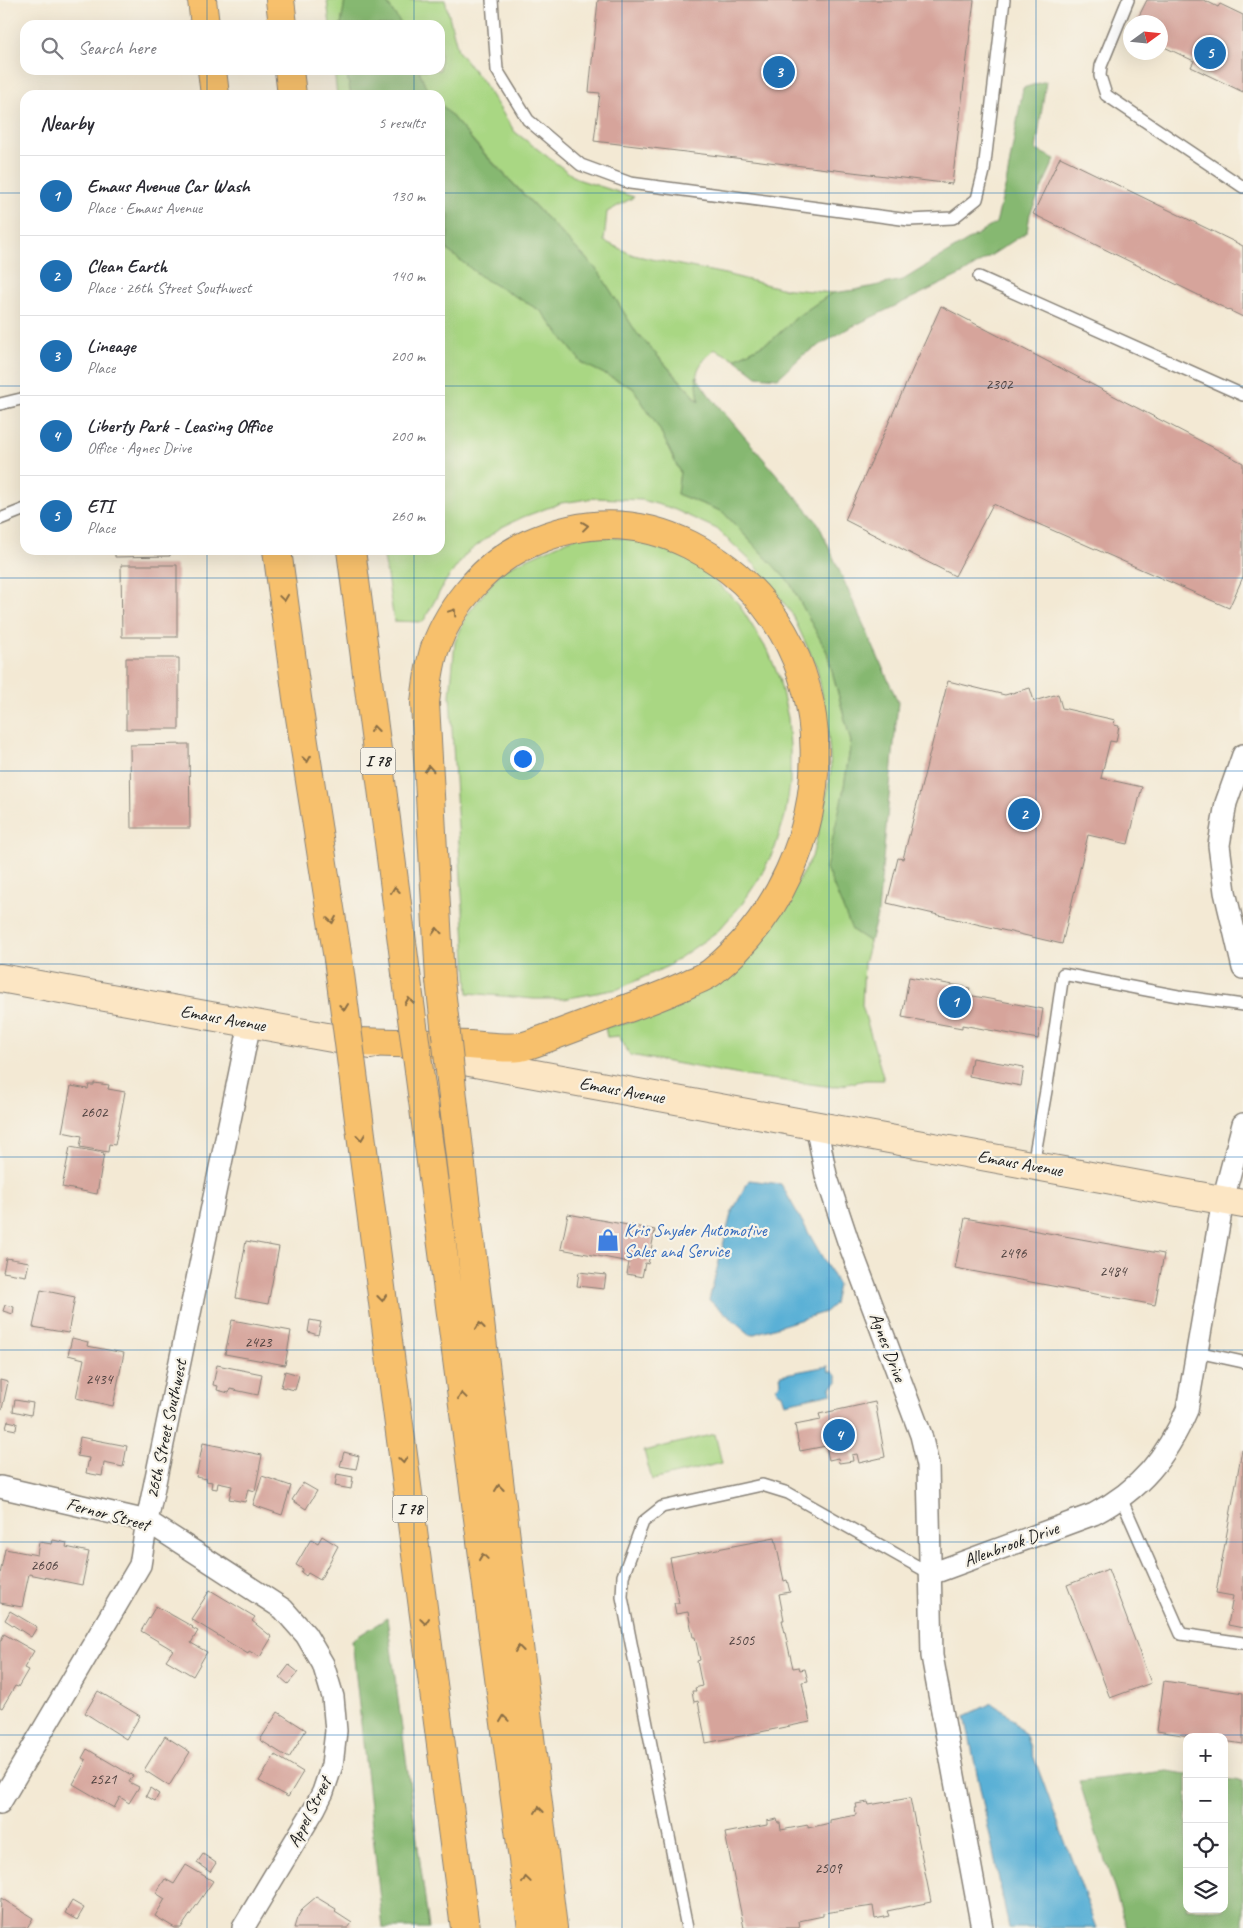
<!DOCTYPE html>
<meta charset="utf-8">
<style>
:root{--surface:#fff;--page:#f2f2f3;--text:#2b2b33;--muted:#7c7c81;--line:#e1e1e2;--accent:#1f6fb2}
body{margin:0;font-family:Caveat,sans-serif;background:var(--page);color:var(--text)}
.controls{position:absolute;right:15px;bottom:15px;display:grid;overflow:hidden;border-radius:10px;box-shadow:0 5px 20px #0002}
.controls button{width:45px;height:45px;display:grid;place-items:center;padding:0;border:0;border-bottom:1px solid var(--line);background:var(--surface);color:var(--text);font:25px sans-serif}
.compass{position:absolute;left:1123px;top:15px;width:45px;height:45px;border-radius:50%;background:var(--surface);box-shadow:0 5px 20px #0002;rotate:75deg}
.you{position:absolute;left:522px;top:758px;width:18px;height:18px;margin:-12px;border:4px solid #fff;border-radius:50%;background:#1a73e8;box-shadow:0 0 0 8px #1a73e833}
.badge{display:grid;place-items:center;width:32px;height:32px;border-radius:50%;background:var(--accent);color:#fff;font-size:16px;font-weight:700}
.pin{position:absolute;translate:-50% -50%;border:2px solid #fff;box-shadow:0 1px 5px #0006}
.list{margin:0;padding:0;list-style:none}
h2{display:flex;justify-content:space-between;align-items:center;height:65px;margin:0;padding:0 20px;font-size:21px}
h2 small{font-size:16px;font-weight:400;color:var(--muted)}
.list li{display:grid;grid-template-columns:32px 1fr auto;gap:15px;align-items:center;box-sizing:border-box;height:80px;padding:0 20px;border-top:1px solid var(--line)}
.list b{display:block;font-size:19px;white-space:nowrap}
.list p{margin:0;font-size:16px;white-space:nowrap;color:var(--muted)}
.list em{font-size:16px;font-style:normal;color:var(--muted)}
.icon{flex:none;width:28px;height:28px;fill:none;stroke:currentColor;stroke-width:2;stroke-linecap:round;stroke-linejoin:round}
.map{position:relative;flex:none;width:1243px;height:1928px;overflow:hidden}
.search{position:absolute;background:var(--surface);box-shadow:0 5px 20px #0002;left:20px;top:20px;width:425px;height:55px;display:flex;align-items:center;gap:12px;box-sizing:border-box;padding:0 18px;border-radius:15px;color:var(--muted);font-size:19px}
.panel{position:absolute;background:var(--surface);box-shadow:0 5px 20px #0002;left:20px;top:90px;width:425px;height:465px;border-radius:15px}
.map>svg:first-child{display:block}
</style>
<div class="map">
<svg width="1243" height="1928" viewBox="0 0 1243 1928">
<rect width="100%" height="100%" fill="#f7f3e8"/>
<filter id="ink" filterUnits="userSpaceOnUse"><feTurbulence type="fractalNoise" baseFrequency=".02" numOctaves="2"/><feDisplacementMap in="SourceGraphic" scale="10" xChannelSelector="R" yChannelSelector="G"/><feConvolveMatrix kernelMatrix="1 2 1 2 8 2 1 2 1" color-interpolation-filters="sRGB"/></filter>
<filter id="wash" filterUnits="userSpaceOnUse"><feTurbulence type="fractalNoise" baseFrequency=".0096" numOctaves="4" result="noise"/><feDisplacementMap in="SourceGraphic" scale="20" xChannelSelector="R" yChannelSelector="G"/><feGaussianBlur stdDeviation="1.12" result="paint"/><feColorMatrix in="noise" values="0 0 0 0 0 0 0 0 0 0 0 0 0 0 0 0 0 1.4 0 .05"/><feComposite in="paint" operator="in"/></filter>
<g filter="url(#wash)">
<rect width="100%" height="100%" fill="#f3e9d4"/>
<path fill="#a9d783" stroke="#627a50" d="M 327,0 L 345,0 L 341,25 L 330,25 Z
M 385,0 L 445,0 L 458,51 L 482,81 L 515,132 L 577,179 L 634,197 L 607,212 L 604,241 L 633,255 L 670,263 L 725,274 L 780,288 L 832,293 L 798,316 L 772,340 L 735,359 L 714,349 C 692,372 696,372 700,402 L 636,332 L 599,272 L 486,155 L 440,103 L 440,95 L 433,95 L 425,85 L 419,70 L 440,70 L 440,25 L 402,25 Z
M 334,70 L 346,70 L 351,95 L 337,95 Z
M 440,196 L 449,215 L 447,250 L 483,278 L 541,311 L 582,363 L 633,388 L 660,430 L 680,472 L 677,494 L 723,512 L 790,583 L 827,652 L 851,742 L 843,793 L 852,930 L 870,942 L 864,963 L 862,1005 L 884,1080 L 865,1080 L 834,1087 L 746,1076 L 630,1055 L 619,1036 L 607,1037 L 605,1027 L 628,1023 L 657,1013 L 691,994 L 785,903 L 812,857 L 822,817 L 831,769 L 827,721 L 817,668 L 792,614 L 756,566 L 717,529 L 671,508 L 642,500 L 596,498 L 561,503 L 523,517 L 500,528 L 466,554 L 445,582 L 423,622 L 394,621 L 383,550 L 440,550 Z
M 580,535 L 657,541 L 698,564 L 738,603 L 769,653 L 779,678 L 788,718 L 790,746 L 790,784 L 785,816 L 775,848 L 760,877 L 742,904 L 718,931 L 668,966 L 618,989 L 563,999 L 534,999 L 468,993 L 450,696 L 455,642 L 467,615 L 502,570 Z
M 715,1434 L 722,1463 L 652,1480 L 644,1451 Z"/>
<path fill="#86b871" stroke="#516a46" d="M 345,0 L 385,0 L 402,25 L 341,25 Z
M 346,70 L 419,70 L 425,85 L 433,95 L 351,95 Z
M 1046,81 L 1036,150 L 1055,159 L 1030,214 L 1027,232 L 964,273 L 847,329 L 803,355 L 778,378 L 757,376 L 735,359 L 772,340 L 798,316 L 832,293 L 855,290 L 903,280 L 996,223 L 1006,184 L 1023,88 Z
M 440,103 L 486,156 L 599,272 L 636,332 L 699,402 L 696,376 L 709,395 L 818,523 L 898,702 L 878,912 L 870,942 L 852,930 L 826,868 L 843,793 L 851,742 L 827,652 L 790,583 L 723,512 L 677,494 L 680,472 L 660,430 L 633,388 L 582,363 L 541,311 L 483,278 L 447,250 L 449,215 L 440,196 Z
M 387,1618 L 429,1928 L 383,1928 L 352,1640 Z
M 1167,1771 L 1187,1774 L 1187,1909 L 1224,1909 L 1224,1779 L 1243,1781 L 1243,1928 L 1127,1928 L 1079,1781 Z"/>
<path fill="#5ab0d6" stroke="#3b6679" d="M 749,1180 L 781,1184 L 838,1285 L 834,1304 L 825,1312 L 751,1335 L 709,1300 L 731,1214 Z
M 828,1366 L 829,1372 L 833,1372 L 837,1377 L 837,1383 L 831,1387 L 832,1393 L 785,1403 L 782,1394 L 777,1391 L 776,1388 L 781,1383 L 780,1375 Z
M 992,1703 L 1006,1712 L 1026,1736 L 1097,1928 L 1009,1928 L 965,1716 Z"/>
<g id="blocks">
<path fill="#d6a49b" d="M 598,0 L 974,0 L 952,184 L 594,141 L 600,93 L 589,92 Z
M 1147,0 L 1204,0 L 1218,7 L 1220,4 L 1243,15 L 1243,92 L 1191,67 L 1194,61 L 1160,45 L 1160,22 L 1136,22 Z
M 1060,157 L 1243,246 L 1243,317 L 1033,214 Z
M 941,306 L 1243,463 L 1243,577 L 1229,608 L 993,504 L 955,576 L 845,520 Z
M 115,550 L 170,550 L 170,556 L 115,557 Z
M 121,565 L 177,565 L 177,637 L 122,637 Z
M 126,658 L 179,658 L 179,729 L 126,729 Z
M 948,681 L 1005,695 L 1030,688 L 1034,701 L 1058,694 L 1062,708 L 1115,720 L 1114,725 L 1119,726 L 1116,742 L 1110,741 L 1101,778 L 1142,787 L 1128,844 L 1088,835 L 1062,944 L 887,903 L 898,858 L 903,859 Z
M 189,744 L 190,828 L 131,828 L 130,745 Z
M 909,977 L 970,988 L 968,995 L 1043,1009 L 1038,1039 L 962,1025 L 962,1028 L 902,1017 Z
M 972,1058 L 1024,1067 L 1021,1086 L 969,1076 Z
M 94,1083 L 109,1085 L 108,1089 L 125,1092 L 115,1145 L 109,1144 L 108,1152 L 80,1147 L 82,1136 L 62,1132 L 71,1086 L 88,1089 L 89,1085 L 94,1085 Z
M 70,1147 L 104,1153 L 97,1194 L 62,1187 Z
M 568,1214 L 655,1230 L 648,1264 L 645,1263 L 642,1277 L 627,1274 L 629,1262 L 561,1249 Z
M 965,1218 L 1164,1254 L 1155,1305 L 955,1268 Z
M 246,1241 L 279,1247 L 268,1304 L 236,1298 Z
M 6,1258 L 29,1262 L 26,1276 L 3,1272 Z
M 579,1272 L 606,1275 L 604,1289 L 577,1286 Z
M 41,1290 L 75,1297 L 68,1333 L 33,1327 Z
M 5,1305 L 14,1307 L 13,1314 L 3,1311 Z
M 232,1320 L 291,1331 L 285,1365 L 225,1354 Z
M 310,1320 L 321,1322 L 318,1335 L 308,1332 Z
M 72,1338 L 88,1342 L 87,1346 L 124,1353 L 113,1406 L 76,1398 L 84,1359 L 68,1355 Z
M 217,1365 L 262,1374 L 258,1395 L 230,1389 L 229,1393 L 217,1390 L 218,1386 L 213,1385 Z
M 285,1371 L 299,1375 L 295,1390 L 281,1387 Z
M 0,1380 L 8,1382 L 2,1409 L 0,1409 Z
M 15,1400 L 33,1403 L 31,1415 L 13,1411 Z
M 875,1402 L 885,1457 L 859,1463 L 857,1454 L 852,1455 L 853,1461 L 839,1463 L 838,1458 L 829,1460 L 826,1446 L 800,1451 L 795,1425 L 821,1420 L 819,1414 Z
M 8,1421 L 17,1423 L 16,1430 L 6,1428 Z
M 80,1437 L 127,1446 L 123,1467 L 104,1463 L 102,1476 L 86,1473 L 89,1458 L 77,1456 Z
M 203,1443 L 262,1455 L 255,1491 L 248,1489 L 245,1502 L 229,1499 L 232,1486 L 218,1483 L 217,1489 L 211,1488 L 212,1482 L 206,1481 L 207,1479 L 196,1477 Z
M 1242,1450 L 1243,1450 L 1243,1628 L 1228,1625 L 1233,1596 L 1216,1593 Z
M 344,1452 L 359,1456 L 356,1469 L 340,1466 Z
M 337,1474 L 353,1477 L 351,1489 L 335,1486 Z
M 262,1476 L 291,1486 L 282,1515 L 253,1505 Z
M 303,1483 L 317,1491 L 306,1509 L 292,1500 Z
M 322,1536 L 338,1546 L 320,1580 L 308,1573 L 306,1576 L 301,1572 L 303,1569 L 296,1565 L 311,1539 L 318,1543 Z
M 775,1538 L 784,1581 L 787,1580 L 790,1592 L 779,1594 L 784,1620 L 782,1620 L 793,1668 L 799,1667 L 800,1670 L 805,1669 L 808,1681 L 802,1682 L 810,1722 L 706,1743 L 698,1701 L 694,1702 L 692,1691 L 696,1691 L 695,1688 L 702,1686 L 697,1661 L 700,1660 L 695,1637 L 693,1637 L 688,1612 L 676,1614 L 674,1603 L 679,1603 L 670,1558 Z
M 53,1540 L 67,1543 L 66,1547 L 89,1552 L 82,1585 L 29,1574 L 22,1607 L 0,1603 L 0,1574 L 5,1549 L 37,1555 L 39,1542 L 52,1544 Z
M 1108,1569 L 1151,1683 L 1110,1698 L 1067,1585 Z
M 210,1590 L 255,1617 L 252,1621 L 272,1637 L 260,1657 L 249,1651 L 248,1654 L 191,1619 Z
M 156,1606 L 193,1627 L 192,1628 L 198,1631 L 191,1643 L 207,1652 L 193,1676 L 166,1660 L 173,1650 L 141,1631 Z
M 10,1611 L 37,1627 L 31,1637 L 5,1620 Z
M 4,1634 L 34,1651 L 24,1668 L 28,1670 L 18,1687 L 15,1686 L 2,1708 L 0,1707 L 0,1642 Z
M 289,1665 L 298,1672 L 288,1684 L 280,1677 Z
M 1164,1681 L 1243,1693 L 1243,1744 L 1224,1741 L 1224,1737 L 1194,1737 L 1157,1731 Z
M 98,1691 L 140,1716 L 126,1739 L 85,1713 Z
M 278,1712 L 306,1730 L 289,1758 L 260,1740 Z
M 165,1736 L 190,1752 L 169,1786 L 144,1770 Z
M 87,1749 L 133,1776 L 129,1782 L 139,1787 L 129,1803 L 120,1797 L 114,1808 L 73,1784 L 86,1760 L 82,1758 Z
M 275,1755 L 303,1772 L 288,1797 L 259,1781 Z
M 150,1788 L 159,1794 L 155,1801 L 146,1796 Z
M 910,1798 L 931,1902 L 887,1911 L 889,1916 L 875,1919 L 873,1906 L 823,1913 L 823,1916 L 799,1921 L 800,1927 L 798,1928 L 744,1928 L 725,1833 L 767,1825 L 767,1821 L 777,1819 L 778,1823 L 780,1823 L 781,1830 L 808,1825 L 808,1828 L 830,1823 L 830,1820 L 856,1815 L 855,1808 L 857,1808 L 856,1804 L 868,1802 L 869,1805 Z
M 203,1854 L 216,1863 L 210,1872 L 197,1863 Z
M 186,1865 L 213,1881 L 181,1928 L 175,1928 L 155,1916 L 165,1899 L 156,1893 L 165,1879 L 174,1884 Z
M 316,1897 L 336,1909 L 335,1912 L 352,1923 L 348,1928 L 294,1928 L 297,1918 L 303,1908 Z
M 1,1898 L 33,1918 L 27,1928 L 0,1928 Z
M 72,1901 L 84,1908 L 77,1920 L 65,1913 Z"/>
</g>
</g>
<g filter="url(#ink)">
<use href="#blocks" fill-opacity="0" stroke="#888278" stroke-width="1"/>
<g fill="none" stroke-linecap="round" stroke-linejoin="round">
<defs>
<path id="lane" d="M 492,0 L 497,70 L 528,120 L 581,165 L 630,183 L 909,220 L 953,218 L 977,199 L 984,171 L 1004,0
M 1128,0 L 1101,66 L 1100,76 L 1106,95 L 1243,187
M 979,277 L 1243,395
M 0,404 L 25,398
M 0,519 L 25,509
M 1033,1165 L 1047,1085 L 1063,974 L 1178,996 L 1243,1005
M 1197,1352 L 1243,1362
M 1121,1498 L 1181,1634 L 1243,1643
M 687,1928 L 622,1597 L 623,1576 L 643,1522 L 662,1507 L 762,1485 L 788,1493 L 931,1574"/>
<path id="street" d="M 1243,755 L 1226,803 L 1219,845 L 1225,892 L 1243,968
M 816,1125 L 826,1175 L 848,1241 L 921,1435 L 928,1465 L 932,1656 L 982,1928
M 0,1487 L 147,1521 L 283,1609 L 306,1635 L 323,1664 L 333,1697 L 336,1731 L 332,1765 L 323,1792 L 315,1808 L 243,1928
M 931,1574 L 1094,1514 C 1141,1489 1166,1458 1187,1410 L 1223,1200 L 1243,1124
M 0,1803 L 140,1565 L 147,1521 L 250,1023"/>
<path id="secondary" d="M 0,978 L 371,1045
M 426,1054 L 1243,1204"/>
<path id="highway" d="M 202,0 L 205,25
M 280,0 L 283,25
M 212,70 L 215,95
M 289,70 L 292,95
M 277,550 L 297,698 L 338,959
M 351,550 L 406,973
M 358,1042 C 395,1043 433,1044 470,1045 C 486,1046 505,1049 520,1047 C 530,1045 541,1040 550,1037 C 571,1029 593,1021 614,1013 C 640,1004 665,995 690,983 C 697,980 706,977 712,972 C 848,863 857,630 690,545 C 636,518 583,519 528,544 C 486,563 451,604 435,648 C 429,666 427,685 425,703 L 440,980
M 355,1089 L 465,1928
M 423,1101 L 532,1928
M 454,1107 L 553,1928"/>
</defs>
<use href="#lane" stroke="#888278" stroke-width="14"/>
<use href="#street" stroke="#888278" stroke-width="24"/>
<use href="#secondary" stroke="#888278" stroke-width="30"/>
<use href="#highway" stroke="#888278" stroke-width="30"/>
<use href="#lane" stroke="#fff" stroke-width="11"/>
<use href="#street" stroke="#fff" stroke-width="21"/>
<use href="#secondary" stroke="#fce6c4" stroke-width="28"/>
<use href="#highway" stroke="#f7c06c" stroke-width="28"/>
<defs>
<path id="highway-bridge" d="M 338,959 L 355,1089
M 406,973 L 423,1101
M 440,980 L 454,1107"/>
</defs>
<use href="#highway-bridge" stroke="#888278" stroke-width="30" stroke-linecap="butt"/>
<use href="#highway-bridge" stroke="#f7c06c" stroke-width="28"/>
</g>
<defs><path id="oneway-chevron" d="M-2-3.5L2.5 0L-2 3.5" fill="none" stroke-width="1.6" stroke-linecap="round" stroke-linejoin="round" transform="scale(1.25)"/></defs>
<g stroke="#8a6e44">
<use href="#oneway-chevron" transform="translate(585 526) rotate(-7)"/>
<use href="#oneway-chevron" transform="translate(284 598) rotate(82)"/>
<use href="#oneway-chevron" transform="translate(453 612) rotate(-56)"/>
<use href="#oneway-chevron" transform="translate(374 729) rotate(-97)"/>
<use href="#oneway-chevron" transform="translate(307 759) rotate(81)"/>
<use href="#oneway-chevron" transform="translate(429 769) rotate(-93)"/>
<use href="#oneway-chevron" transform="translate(395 890) rotate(-97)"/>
<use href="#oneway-chevron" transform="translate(332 920) rotate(81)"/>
<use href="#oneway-chevron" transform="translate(437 931) rotate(-93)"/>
<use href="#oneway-chevron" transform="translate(409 1001) rotate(-98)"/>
<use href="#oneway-chevron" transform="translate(344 1007) rotate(83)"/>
<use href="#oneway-chevron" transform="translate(361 1137) rotate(83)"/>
<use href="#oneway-chevron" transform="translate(382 1298) rotate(83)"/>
<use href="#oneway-chevron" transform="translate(480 1326) rotate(-97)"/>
<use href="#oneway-chevron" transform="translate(462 1396) rotate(-98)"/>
<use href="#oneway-chevron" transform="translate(403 1460) rotate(83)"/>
<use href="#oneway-chevron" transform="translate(499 1488) rotate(-97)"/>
<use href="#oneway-chevron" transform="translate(483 1557) rotate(-98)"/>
<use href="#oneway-chevron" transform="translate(425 1621) rotate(83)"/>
<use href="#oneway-chevron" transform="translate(519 1649) rotate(-97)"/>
<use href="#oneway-chevron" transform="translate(504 1719) rotate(-98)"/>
<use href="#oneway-chevron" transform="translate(539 1810) rotate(-97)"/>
<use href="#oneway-chevron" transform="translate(526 1880) rotate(-98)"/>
</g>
</g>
<path fill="none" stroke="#1f6fb2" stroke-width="1" stroke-opacity="0.55" d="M 207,0 L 207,25M 414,0 L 414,25M 622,0 L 622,1928M 829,0 L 829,1928M 1036,0 L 1036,1928M 207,70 L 207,95M 414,70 L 414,95M 0,193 L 25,193M 440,193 L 1243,193M 0,386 L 25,386M 440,386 L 1243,386M 207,550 L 207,1928M 414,550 L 414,1928M 0,578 L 1243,578M 0,771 L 1243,771M 0,964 L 1243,964M 0,1157 L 1243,1157M 0,1350 L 1243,1350M 0,1542 L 1243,1542M 0,1735 L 1243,1735"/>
<defs>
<symbol id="shop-bare" viewBox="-9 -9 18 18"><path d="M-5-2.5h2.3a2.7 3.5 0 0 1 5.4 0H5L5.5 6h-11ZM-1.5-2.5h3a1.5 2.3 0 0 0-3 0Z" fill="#3f7fe0" stroke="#f7f3e8" stroke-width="2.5" paint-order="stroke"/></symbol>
</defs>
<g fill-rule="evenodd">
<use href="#shop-bare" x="592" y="1224" width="32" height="32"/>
</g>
<g text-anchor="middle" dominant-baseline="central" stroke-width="4.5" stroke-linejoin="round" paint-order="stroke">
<g font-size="15" fill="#4a3e3c">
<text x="999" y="384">2302</text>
<text x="94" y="1112">2602</text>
<text x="1013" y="1253">2496</text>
<text x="1113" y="1271">2484</text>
<text x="258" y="1342">2423</text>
<text x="99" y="1379">2434</text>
<text x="44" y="1565">2606</text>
<text x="741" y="1640">2505</text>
<text x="103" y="1779">2521</text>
<text x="828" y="1868">2509</text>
</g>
<g fill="#f7f3e8" stroke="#5e5c59" stroke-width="1">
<rect x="360.5" y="747.5" width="35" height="27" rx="4"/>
<rect x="392.5" y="1495.5" width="35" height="27" rx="4"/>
</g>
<g font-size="16" font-weight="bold" fill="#1c1c1c">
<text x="378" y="761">I 78</text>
<text x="410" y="1509">I 78</text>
</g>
<g font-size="18" fill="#1c1c1c" stroke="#f7f3e8">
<text transform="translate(223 1018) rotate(10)">Emaus Avenue</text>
<text transform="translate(622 1090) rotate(10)">Emaus Avenue</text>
<text transform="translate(1020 1163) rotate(10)">Emaus Avenue</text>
<text transform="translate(888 1347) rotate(69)">Agnes Drive</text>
<text transform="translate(166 1429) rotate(-78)">26th Street Southwest</text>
<text transform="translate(108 1514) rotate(15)">Fernor Street</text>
<text transform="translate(1011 1544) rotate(-20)">Allenbrook Drive</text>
<text transform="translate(309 1812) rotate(-63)">Appel Street</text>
</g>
<g font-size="18" fill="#366cbe" stroke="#f7f3e8" text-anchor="start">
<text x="624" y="1230">Kris Snyder Automotive<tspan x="624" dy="21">Sales and Service</tspan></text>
</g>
</g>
</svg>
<div class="controls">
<button>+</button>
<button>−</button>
<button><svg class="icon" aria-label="locate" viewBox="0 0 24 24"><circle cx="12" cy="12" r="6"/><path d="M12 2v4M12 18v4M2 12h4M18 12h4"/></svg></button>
<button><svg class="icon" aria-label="layers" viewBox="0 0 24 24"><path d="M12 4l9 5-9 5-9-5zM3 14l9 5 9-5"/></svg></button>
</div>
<svg class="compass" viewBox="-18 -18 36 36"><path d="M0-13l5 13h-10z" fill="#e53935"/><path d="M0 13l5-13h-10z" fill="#7c7c81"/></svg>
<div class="you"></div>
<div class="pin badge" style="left:955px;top:1002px">1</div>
<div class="pin badge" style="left:1024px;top:814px">2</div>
<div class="pin badge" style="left:779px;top:72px">3</div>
<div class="pin badge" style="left:839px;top:1435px">4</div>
<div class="pin badge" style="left:1210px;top:53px">5</div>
<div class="search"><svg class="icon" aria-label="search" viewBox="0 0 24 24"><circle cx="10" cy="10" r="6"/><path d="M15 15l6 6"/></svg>Search here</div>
<section class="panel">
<h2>Nearby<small>5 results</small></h2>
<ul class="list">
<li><span class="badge">1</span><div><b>Emaus Avenue Car Wash</b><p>Place · Emaus Avenue</p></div><em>130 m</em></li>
<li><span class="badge">2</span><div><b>Clean Earth</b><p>Place · 26th Street Southwest</p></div><em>140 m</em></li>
<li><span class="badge">3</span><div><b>Lineage</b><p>Place</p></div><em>200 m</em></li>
<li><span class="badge">4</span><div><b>Liberty Park - Leasing Office</b><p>Office · Agnes Drive</p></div><em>200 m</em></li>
<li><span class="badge">5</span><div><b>ETI</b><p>Place</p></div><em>260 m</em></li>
</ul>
</section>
</div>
